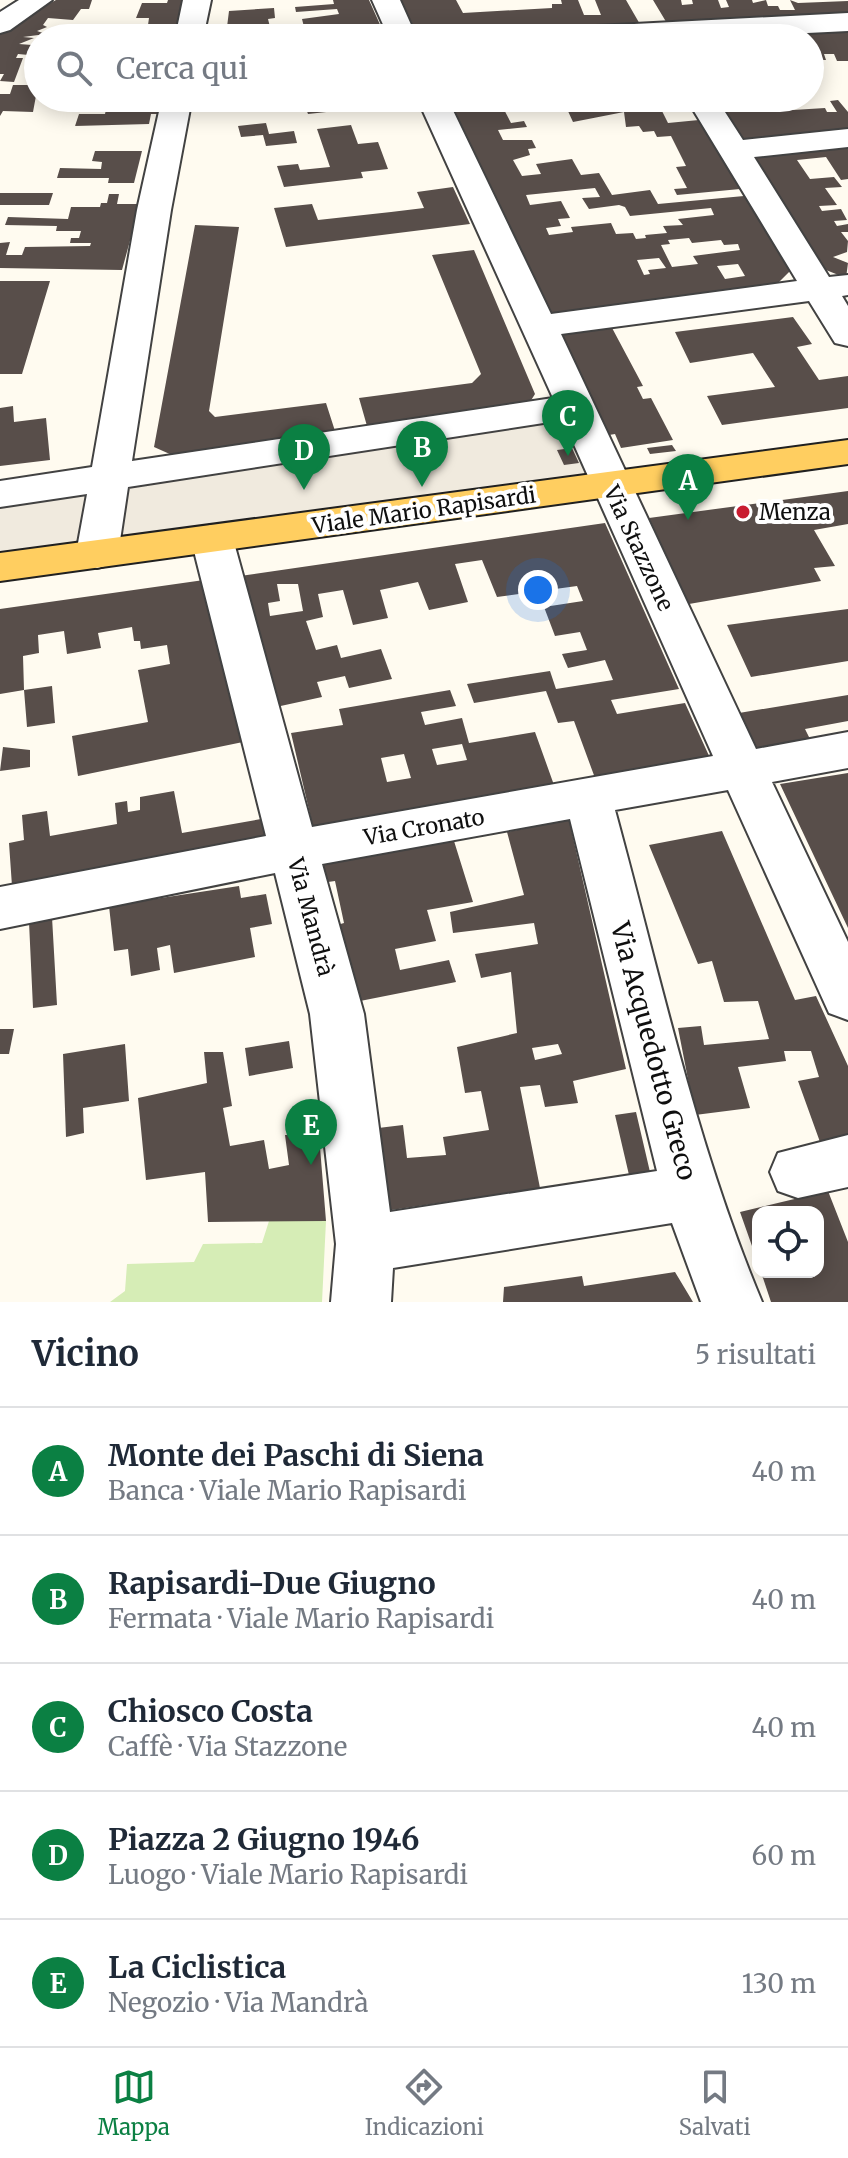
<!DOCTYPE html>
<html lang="it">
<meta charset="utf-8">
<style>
:root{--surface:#fff;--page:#f6f6f7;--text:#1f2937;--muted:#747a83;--line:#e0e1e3;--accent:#0b8043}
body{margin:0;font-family:Merriweather,serif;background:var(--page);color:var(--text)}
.controls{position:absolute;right:24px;bottom:24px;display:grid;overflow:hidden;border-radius:16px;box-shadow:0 4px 20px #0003}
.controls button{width:72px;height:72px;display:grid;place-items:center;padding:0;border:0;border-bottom:2px solid var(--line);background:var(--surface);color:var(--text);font:40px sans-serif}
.you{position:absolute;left:538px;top:590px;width:28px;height:28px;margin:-20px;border:6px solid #fff;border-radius:50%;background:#1a73e8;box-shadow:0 0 0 12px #1a73e833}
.badge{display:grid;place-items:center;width:52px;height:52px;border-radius:50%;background:var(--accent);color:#fff;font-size:26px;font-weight:700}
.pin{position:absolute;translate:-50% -66px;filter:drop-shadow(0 2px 4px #0008)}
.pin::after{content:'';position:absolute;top:42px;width:28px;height:24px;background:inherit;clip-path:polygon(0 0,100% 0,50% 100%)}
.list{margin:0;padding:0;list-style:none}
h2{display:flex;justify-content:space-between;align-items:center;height:104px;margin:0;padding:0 32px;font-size:34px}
h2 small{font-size:26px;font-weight:400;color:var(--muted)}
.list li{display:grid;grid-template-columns:52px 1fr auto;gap:24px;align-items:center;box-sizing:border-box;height:128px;padding:0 32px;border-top:2px solid var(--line)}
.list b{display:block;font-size:30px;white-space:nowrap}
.list p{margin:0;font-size:26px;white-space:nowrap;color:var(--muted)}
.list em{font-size:26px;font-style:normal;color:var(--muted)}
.icon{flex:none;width:44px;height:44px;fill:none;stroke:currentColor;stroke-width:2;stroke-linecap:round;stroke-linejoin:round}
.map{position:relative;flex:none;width:848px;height:1302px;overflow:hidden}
.search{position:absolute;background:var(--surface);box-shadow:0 4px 20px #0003;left:24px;right:24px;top:24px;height:88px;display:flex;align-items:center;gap:20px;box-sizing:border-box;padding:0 28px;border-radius:44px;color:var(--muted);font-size:30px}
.sheet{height:744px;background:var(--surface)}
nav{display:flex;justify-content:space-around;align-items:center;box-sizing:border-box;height:112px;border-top:2px solid var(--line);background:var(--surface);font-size:22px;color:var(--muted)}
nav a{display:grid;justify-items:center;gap:4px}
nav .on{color:var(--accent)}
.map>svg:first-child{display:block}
</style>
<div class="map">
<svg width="848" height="1302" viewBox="0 0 848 1302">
<rect width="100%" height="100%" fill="#fffbf0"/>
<path fill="#d6edb6" d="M 269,1221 L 326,1221 L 322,1302 L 110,1302 L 125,1291 L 127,1264 L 194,1262 L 203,1244 L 262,1243 Z"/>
<path fill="#f0eade" d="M 575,406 L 610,485 L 0,567 L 0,494 Z"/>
<path fill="#584e4a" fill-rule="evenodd" d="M 56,0 L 92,0 L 89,9 L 81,9 L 73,20 L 48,18 L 43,25 L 47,27 L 37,31 L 46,34 L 23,37 L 34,38 L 19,44 L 32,45 L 29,55 L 18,54 L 16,58 L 23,58 L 14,82 L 0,81 L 4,74 L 0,74 L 0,31 Z
M 168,0 L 186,0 L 178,38 L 122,38 L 124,31 L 69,30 L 71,24 L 148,25 L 149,18 L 136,18 L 142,3 L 167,3 Z
M 333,0 L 369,0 L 386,38 L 333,38 L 335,31 L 316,32 L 315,27 L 304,27 L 302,19 L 339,14 L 337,9 L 296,12 L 295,7 L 334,4 Z
M 401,0 L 456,0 L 463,13 L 552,8 L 552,4 L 562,4 L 561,0 L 578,0 L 584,15 L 601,15 L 595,0 L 626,0 L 641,26 L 534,31 L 533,26 L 416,32 Z
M 653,0 L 681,0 L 682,5 L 693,4 L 692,0 L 718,0 L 721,8 L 729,7 L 726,0 L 752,0 L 753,3 L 766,0 L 768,6 L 778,6 L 780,10 L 795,10 L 790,0 L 798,3 L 848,1 L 848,16 L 668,25 Z
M 274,8 L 275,18 L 268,19 L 270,27 L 227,27 L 229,11 Z
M 273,30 L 275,38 L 232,38 L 231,34 Z
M 848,30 L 848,61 L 837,61 L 834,54 L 824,54 L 826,60 L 814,60 L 816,65 L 810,66 L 810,38 L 730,38 Z
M 13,85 L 38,85 L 33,112 L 3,111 L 0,116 L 0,94 L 10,94 Z
M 74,98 L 106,98 L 103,108 L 70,108 Z
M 116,98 L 164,98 L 161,114 L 151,114 L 149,124 L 75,126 L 79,114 L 105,114 L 107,105 L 129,107 L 131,101 L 115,101 Z
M 302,98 L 369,98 L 372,107 L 308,114 Z
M 526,98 L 551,98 L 561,105 L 530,108 Z
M 600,98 L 682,98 L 658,103 L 668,123 L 699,120 L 740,189 L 677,195 L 674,189 L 687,188 L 676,167 L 686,166 L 671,136 L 657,137 L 654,131 L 643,132 L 639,126 L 626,127 L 624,112 L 573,122 L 567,109 L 605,106 Z
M 715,98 L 752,98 L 757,106 L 789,103 L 793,110 L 825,108 L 827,112 L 837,112 L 830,101 L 838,100 L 848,112 L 848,131 L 742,142 Z
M 473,99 L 499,100 L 511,123 L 524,121 L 527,127 L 498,130 L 503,140 L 532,140 L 536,148 L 528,149 L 530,155 L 513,160 L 522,176 L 541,174 L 536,164 L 572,159 L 581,175 L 599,173 L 612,195 L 650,190 L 658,204 L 744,196 L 790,271 L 775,286 L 553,317 L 450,101 ZM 595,188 L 600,197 L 582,198 L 589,209 L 619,205 L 625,207 L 630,216 L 711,208 L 714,215 L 678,219 L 683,225 L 663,226 L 667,233 L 645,235 L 646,238 L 636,239 L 633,233 L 616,234 L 611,223 L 571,227 L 573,232 L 549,235 L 546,228 L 561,226 L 558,219 L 570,218 L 561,201 L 530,205 L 526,195 ZM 689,238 L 692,243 L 721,240 L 724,245 L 738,244 L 740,250 L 693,256 L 698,264 L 672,267 L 661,245 L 670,244 L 668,240 ZM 659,258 L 666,268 L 648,270 L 650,274 L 644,275 L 637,260 ZM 738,264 L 745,276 L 725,279 L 717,266 Z
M 266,123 L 269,134 L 294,131 L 297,143 L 266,146 L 263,135 L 241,137 L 238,126 Z
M 351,125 L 358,144 L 378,142 L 388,169 L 361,172 L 363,178 L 284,187 L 277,166 L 298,164 L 300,170 L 330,167 L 317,129 Z
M 848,145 L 848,179 L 841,180 L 826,157 L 797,160 L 810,179 L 834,177 L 842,187 L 825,188 L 837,205 L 819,206 L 822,211 L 841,209 L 847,220 L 834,221 L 837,226 L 848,224 L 848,232 L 841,232 L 848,241 L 847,252 L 833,257 L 848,263 L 846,278 L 821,268 L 751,155 Z
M 95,151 L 142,151 L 134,183 L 108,183 L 109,178 L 57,178 L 60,168 L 101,169 L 102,162 L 92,161 Z
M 453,187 L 470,224 L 286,247 L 274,208 L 312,204 L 318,220 L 391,212 L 424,208 L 417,192 Z
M 0,193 L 53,193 L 49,205 L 0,205 Z
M 109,194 L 119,194 L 117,204 L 140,204 L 122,270 L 0,268 L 0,243 L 10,242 L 6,255 L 22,255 L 25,247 L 90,246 L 91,243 L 70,243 L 71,238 L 79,238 L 81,231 L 56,231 L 57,226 L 5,225 L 8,217 L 68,219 L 71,207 L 100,207 L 101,203 L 107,203 Z
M 195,225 L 239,227 L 209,411 L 215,417 L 326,403 L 335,431 L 172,455 L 154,447 Z
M 474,250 L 535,394 L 530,402 L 367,426 L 359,398 L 472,383 L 481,374 L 432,255 Z
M 0,281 L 50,281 L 22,374 L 0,374 Z
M 793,317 L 812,344 L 797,347 L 819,380 L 848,376 L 848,408 L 722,425 L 707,396 L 775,387 L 753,353 L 690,363 L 675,332 Z
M 611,326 L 643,386 L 637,387 L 643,399 L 651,398 L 673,440 L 621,448 L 615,434 L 609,435 L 558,334 Z
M 13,406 L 14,422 L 46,418 L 50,460 L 0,466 L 0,408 Z
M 672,445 L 676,451 L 650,454 L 647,448 Z
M 572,448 L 579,463 L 564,465 L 557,450 Z
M 848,491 L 848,524 L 814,530 L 835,566 L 814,568 L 821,581 L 689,604 L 649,518 Z
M 605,523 L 679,689 L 611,700 L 617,714 L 685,703 L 710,758 L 595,778 L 574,721 L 558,723 L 546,691 L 474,703 L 467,684 L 550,671 L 556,689 L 613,680 L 605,660 L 568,668 L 562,654 L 587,650 L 580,632 L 555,636 L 544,607 L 583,601 L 577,586 L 497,597 L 482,560 L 455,564 L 468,602 L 429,610 L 418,582 L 380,590 L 388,618 L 353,625 L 343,590 L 318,594 L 323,617 L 306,621 L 316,650 L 337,645 L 341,658 L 381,649 L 392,679 L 349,688 L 345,676 L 317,682 L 322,697 L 276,707 L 240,576 ZM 277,584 L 298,584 L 303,611 L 270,616 L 268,603 L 280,601 Z
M 204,580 L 243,742 L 78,776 L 72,736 L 148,722 L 138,670 L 170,664 L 167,645 L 141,649 L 140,641 L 134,641 L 132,627 L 98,633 L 101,648 L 67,654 L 64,631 L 38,635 L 39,653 L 23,656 L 24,690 L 0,694 L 0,609 Z
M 848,609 L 848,661 L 751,677 L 727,625 Z
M 52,686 L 55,723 L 27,727 L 24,690 Z
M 450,690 L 456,706 L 421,712 L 425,725 L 462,718 L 469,743 L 535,732 L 554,785 L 313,827 L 291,733 L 343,725 L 339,709 ZM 462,744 L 467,760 L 437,765 L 432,749 ZM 404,754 L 411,778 L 387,782 L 381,758 Z
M 848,695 L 848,721 L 805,729 L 812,743 L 757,753 L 739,713 Z
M 3,747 L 30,750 L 30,767 L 0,771 Z
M 848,773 L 848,928 L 780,784 Z
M 174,791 L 182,833 L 261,819 L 266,840 L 12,886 L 9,843 L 24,840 L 22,815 L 47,811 L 50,836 L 117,824 L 115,803 L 127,801 L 128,812 L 140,810 L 140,797 Z
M 569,820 L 626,1069 L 573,1081 L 578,1103 L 545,1107 L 540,1085 L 520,1087 L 540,1188 L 378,1212 L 370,1129 L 403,1125 L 407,1158 L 446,1155 L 443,1137 L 489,1130 L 481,1091 L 465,1093 L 457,1047 L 517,1033 L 511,972 L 481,978 L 475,954 L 538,944 L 534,923 L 453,933 L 450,912 L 524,895 L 507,832 ZM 558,1044 L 562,1054 L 535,1060 L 532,1048 Z
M 722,831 L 795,1000 L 816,996 L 848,1066 L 848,1136 L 820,1142 L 798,1081 L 819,1077 L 811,1051 L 784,1051 L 786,1061 L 738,1067 L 750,1108 L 695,1115 L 678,1028 L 701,1026 L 704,1045 L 769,1039 L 758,1001 L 724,1002 L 712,961 L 698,964 L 649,845 Z
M 454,841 L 473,902 L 427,910 L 436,941 L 395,949 L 400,970 L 449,960 L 456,982 L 355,1002 L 337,925 L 344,923 L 335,881 L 328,882 L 323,865 Z
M 239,886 L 241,898 L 266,894 L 272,924 L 250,928 L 255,957 L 174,973 L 170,945 L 157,948 L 160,970 L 131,976 L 128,949 L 114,951 L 109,906 Z
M 52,917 L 57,1005 L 33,1008 L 29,922 Z
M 0,1029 L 14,1029 L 9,1054 L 0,1054 Z
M 289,1041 L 293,1068 L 249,1076 L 245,1048 Z
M 125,1044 L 129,1101 L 83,1108 L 84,1133 L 66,1137 L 63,1054 Z
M 204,1052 L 223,1052 L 232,1106 L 223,1108 L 230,1146 L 264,1140 L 269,1169 L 289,1165 L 285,1135 L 319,1135 L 326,1221 L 208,1222 L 205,1172 L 146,1180 L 138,1098 L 207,1083 Z
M 636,1112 L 650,1172 L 629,1175 L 615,1115 Z
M 828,1191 L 848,1242 L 848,1302 L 771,1302 L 761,1272 L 818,1272 L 818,1212 L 758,1212 L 758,1263 L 740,1212 Z
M 675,1272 L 693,1302 L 503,1302 L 504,1287 L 582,1276 L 584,1286 Z"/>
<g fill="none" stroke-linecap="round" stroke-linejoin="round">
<defs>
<path id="minor" d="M 19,0 L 52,0 L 10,30 L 0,33 L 0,12 Z
M 183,0 L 211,0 L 203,38 L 175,38 Z
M 372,0 L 400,0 L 417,38 L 389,38 Z
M 848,13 L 848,31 L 704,38 L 524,38 L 528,32 L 538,29 Z
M 162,98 L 192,98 L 171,210 L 132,461 L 553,398 L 417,98 L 447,98 L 551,314 L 797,281 L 686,98 L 716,98 L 743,140 L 848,129 L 848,147 L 754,157 L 829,277 L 848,275 L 848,295 L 842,296 L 848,306 L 848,346 L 835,343 L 809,301 L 561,334 L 756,749 L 848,732 L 848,768 L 772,782 L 848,942 L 848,1020 L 829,1013 L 728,790 L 615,810 C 660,975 696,1145 762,1302 L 701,1302 L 672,1223 L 393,1268 L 391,1302 L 331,1302 L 336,1244 L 310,1014 L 275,873 L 0,929 L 0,887 L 266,836 L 191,539 L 197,529 L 212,525 L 227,529 L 233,539 L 312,827 L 713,756 L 563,420 L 128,487 L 118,554 L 112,564 L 97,568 L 82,564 L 76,554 L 87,494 L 0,507 L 0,481 L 92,467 L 137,210 ZM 570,819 L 657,1171 L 390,1212 L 364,1014 L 322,864 Z
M 848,1135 L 848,1187 L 798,1198 L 778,1191 L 770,1172 L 778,1153 Z"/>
<path id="major" d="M 848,440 L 848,464 L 0,581 L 0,553 Z"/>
</defs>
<use href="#minor" stroke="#424242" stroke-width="4"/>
<use href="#major" stroke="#202020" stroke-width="4"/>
<use href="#minor" fill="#fff" fill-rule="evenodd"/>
<use href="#major" fill="#ffce60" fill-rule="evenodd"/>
</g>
<circle fill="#c91c30" stroke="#fff" stroke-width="3" cx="743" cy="512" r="8"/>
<g text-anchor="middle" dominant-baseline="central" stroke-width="8" stroke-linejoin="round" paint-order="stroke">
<g font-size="22" fill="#0f0f0f" stroke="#fff">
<text transform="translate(424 510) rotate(-8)">Viale Mario Rapisardi</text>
<text transform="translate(639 548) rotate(65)">Via Stazzone</text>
<text transform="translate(424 827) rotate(-10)">Via Cronato</text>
<text transform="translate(311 917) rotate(75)">Via Mandrà</text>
</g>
<g font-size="22" fill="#0f0f0f" stroke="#fff" text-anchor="start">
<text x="759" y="512">Menza</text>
</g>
<g font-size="26" fill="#0f0f0f" stroke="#fff">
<text transform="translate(654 1051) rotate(75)">Via Acquedotto Greco</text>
</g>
</g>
</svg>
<div class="controls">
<button><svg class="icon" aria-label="locate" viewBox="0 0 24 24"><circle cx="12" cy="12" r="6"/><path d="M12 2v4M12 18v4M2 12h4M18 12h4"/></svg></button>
</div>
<div class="you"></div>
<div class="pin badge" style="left:688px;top:520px">A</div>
<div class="pin badge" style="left:422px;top:487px">B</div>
<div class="pin badge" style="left:568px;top:456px">C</div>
<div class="pin badge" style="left:304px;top:490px">D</div>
<div class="pin badge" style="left:311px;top:1165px">E</div>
<div class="search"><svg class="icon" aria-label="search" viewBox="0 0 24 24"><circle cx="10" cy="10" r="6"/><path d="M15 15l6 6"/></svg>Cerca qui</div>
</div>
<section class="sheet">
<h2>Vicino<small>5 risultati</small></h2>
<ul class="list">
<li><span class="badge">A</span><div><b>Monte dei Paschi di Siena</b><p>Banca · Viale Mario Rapisardi</p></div><em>40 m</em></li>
<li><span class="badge">B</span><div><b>Rapisardi-Due Giugno</b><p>Fermata · Viale Mario Rapisardi</p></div><em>40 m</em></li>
<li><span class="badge">C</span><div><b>Chiosco Costa</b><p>Caffè · Via Stazzone</p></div><em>40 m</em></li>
<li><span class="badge">D</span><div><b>Piazza 2 Giugno 1946</b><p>Luogo · Viale Mario Rapisardi</p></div><em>60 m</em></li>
<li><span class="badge">E</span><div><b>La Ciclistica</b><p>Negozio · Via Mandrà</p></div><em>130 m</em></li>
</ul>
</section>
<nav>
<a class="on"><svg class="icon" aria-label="map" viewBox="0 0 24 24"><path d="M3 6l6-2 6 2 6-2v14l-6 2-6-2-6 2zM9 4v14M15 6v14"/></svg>Mappa</a>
<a><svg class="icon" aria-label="directions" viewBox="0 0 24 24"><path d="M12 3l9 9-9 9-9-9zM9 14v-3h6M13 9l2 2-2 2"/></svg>Indicazioni</a>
<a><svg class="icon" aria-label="saved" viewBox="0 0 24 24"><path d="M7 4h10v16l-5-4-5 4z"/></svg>Salvati</a>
</nav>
